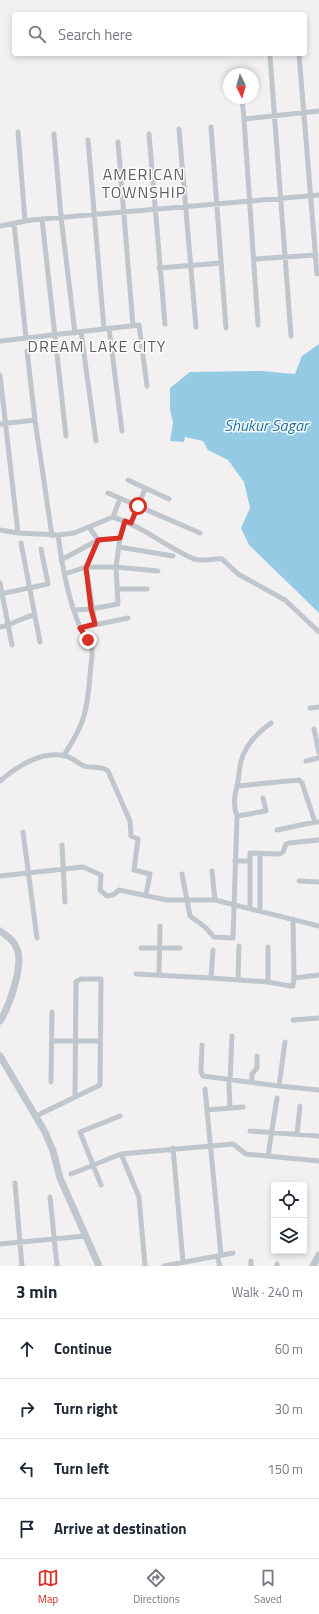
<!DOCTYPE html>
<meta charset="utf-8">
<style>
:root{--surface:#fff;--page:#f6f6f7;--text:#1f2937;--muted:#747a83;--line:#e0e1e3;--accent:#d93025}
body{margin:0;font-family:"Titillium Web",sans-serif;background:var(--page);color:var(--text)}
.controls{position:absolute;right:12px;bottom:12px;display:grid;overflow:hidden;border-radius:4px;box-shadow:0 2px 6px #0003}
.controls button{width:36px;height:36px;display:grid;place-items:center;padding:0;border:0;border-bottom:1px solid var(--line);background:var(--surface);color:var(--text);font:20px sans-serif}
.compass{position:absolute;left:223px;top:68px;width:36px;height:36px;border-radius:50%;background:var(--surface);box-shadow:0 2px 6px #0003;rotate:175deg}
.stop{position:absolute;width:12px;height:12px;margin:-9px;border:3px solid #d93025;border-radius:50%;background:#fff}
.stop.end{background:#d93025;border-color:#fff;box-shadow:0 1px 4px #0008}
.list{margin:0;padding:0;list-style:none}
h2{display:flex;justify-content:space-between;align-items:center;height:52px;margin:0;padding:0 16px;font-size:17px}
h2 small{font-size:13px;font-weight:400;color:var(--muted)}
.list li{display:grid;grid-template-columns:26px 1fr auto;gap:12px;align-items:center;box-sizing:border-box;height:60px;padding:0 16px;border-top:1px solid var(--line)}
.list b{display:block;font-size:15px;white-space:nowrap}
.list em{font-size:13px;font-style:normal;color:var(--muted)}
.icon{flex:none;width:22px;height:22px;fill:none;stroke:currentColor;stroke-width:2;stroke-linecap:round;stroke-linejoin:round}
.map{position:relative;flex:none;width:319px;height:1266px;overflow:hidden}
.search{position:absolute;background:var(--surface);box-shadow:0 2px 6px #0003;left:12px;right:12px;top:12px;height:44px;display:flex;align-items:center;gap:10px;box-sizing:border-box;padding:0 14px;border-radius:4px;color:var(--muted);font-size:15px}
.sheet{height:292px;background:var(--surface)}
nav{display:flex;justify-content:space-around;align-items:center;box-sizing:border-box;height:56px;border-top:1px solid var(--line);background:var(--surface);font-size:11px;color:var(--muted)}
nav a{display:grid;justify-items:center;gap:2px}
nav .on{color:var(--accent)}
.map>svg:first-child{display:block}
</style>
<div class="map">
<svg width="319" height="1266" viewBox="0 0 319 1266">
<rect width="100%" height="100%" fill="#f2f0f0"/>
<path fill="#94cae4" d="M 319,344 L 319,613 L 249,545 L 241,528 L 250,508 L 244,482 L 228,460 L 208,450 L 203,441 L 185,437 L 184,442 L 170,441 L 173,423 L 170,409 L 170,388 L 190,372 L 262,371 L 295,374 L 302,356 Z"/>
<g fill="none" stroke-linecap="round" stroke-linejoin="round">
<path stroke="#c0c6cd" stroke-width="5" d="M 299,54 L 317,274
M 270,56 L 291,336
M 242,98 L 244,119
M 211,127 L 226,328
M 179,129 L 196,327
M 18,132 L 25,221
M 54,134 L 61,217 L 75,333
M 149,134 L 165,324
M 88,140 L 104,329
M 118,142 L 133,326
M 42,219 L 66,436
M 14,223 L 26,338
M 0,226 L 31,220 L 319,195
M 255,259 L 316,255
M 159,268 L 221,263
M 258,325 L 244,119 L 319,111
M 109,328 L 122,431
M 81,332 L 96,441
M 0,341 L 139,325 L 147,386
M 27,351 L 35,420 L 52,536
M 0,375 L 18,533
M 0,424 L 35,420
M 128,480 L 169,499
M 108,493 L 200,533
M 113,517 L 120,499
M 131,523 L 145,489
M 89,527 L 98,540 L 86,567 L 95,624
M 0,530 L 18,533 L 58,535 L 74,533 L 113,517 C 144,527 166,547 194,559 C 204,562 213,558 222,559 L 238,574 L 285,600 L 319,632
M 58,535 C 62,566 68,599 80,627 C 83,635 90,640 92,649 C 93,658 90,667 90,676 C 87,712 84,725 64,755
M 21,543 L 40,642
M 119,547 L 173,556
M 61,560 L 98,540 L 120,538
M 65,574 L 86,567 L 116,567 L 120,538 L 125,521
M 0,583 L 12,645
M 117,589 L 147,589
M 0,594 L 48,584 L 41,549
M 75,610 L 91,609 L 118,604 L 116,567 L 158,571
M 0,627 C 13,625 22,617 35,615
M 80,628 L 128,618
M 310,708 L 319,707
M 314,729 L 319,753
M 306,761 L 319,758
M 0,781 C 16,767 42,750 65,756 C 72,757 77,763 84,766 C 92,769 100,765 108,771 L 130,821 L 131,836 L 138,839 L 134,870 L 150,874 L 146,895
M 237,786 L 299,780 L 302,783 L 315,822 L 319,822
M 237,816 L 266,811 L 263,798
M 277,830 L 315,822
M 23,832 L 37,938
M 62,845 L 65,902
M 260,853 L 260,910
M 235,861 L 249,861
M 212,871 L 215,900
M 182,874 L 190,916 L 205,927 L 214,937 L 233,938 L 237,816 C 233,806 234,796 237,786 C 239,778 239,769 241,761 C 246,744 257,733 271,723
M 0,876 L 83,867 L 101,875 L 100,890 L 107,896 L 113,895 L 119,890 L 167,900 L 215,900 L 319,926
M 299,881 L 319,882
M 250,907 L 250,853 L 280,854 L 283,852 L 286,844 L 289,843 L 319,840
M 293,919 L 294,978 L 319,975
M 141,948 L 180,948
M 213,950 L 211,978 L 268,982 L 290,986 L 293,986 L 294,978
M 136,974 L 211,978
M 159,975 L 160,926
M 238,980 L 239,946
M 268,982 L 268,947
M 293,1020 L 319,1018
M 52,1041 L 100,1041
M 202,1045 L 201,1072 L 203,1076 L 279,1086 L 319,1090
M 230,1080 L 232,1036
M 51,1082 L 52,1012
M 252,1082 L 252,1074 L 257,1068 L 257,1056
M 229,1084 L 230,1108
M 279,1086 L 285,1042
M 205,1089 L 221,1255
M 207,1110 L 243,1107
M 36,1116 L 100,1085 L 101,979 L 81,979 L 76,982 L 75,1097
M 250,1131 L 319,1136
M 297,1134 L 300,1106
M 173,1148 L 183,1262
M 121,1154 L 139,1197 L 145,1266
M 268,1156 L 277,1098
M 71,1174 L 121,1154 L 233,1144 L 246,1154 L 319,1161
M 15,1183 L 22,1266
M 101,1185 L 80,1132 L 120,1116
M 50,1197 L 57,1266
M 0,1244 L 85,1236
M 217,1256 L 220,1266
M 251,1261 L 251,1266
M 277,1264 L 277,1266
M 164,1266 L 233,1253"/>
<path stroke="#c0c6cd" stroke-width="7" d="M 0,931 C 7,936 14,940 17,949 C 24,965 9,1007 0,1021
M 0,1056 L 45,1132 L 53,1151 L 60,1178 L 99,1266
M 313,1266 L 319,1255"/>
</g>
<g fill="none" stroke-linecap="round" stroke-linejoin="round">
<path stroke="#d93025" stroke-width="5" d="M 88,640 L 80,628 L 95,624 L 91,609 L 86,568 L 98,540 L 120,538 L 125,521 L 131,523 L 138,506"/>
</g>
<g text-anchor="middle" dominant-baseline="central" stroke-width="3" stroke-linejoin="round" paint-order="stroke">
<g font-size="16" letter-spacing="1" fill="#5d5f64" stroke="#fff">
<text x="144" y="174">AMERICAN<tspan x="144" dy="18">TOWNSHIP</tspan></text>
<text x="97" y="346">DREAM LAKE CITY</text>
</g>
<g font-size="16" font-style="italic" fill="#1a739e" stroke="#fff">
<text x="266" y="425">Shukur Sagar</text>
</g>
</g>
</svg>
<div class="controls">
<button><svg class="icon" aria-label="locate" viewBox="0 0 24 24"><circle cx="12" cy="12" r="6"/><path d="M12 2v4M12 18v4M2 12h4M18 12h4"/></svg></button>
<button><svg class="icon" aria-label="layers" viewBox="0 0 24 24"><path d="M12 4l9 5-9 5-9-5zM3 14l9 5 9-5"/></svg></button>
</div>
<svg class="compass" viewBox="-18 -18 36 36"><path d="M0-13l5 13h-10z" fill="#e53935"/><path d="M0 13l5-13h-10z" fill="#747a83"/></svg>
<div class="stop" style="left:138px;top:506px"></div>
<div class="stop end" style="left:88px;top:640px"></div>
<div class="search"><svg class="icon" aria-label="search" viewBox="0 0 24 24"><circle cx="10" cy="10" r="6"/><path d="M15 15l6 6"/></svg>Search here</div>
</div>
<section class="sheet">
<h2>3 min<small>Walk · 240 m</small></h2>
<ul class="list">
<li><svg class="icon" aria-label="ahead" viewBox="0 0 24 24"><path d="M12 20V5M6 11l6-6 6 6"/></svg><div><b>Continue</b></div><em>60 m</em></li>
<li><svg class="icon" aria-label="right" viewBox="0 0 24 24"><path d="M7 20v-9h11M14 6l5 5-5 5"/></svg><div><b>Turn right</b></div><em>30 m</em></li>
<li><svg class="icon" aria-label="left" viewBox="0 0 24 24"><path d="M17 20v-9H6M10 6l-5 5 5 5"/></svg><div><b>Turn left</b></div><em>150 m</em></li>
<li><svg class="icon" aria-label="arrive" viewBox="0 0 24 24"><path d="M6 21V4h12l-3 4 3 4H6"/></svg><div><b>Arrive at destination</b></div></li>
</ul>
</section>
<nav>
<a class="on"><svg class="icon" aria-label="map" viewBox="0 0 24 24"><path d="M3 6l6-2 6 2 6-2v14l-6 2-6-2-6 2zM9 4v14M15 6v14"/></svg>Map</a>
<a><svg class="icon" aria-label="directions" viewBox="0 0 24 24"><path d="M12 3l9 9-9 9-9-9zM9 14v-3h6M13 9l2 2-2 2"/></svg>Directions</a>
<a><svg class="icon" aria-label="saved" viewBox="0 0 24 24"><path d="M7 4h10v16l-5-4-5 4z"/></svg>Saved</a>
</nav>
